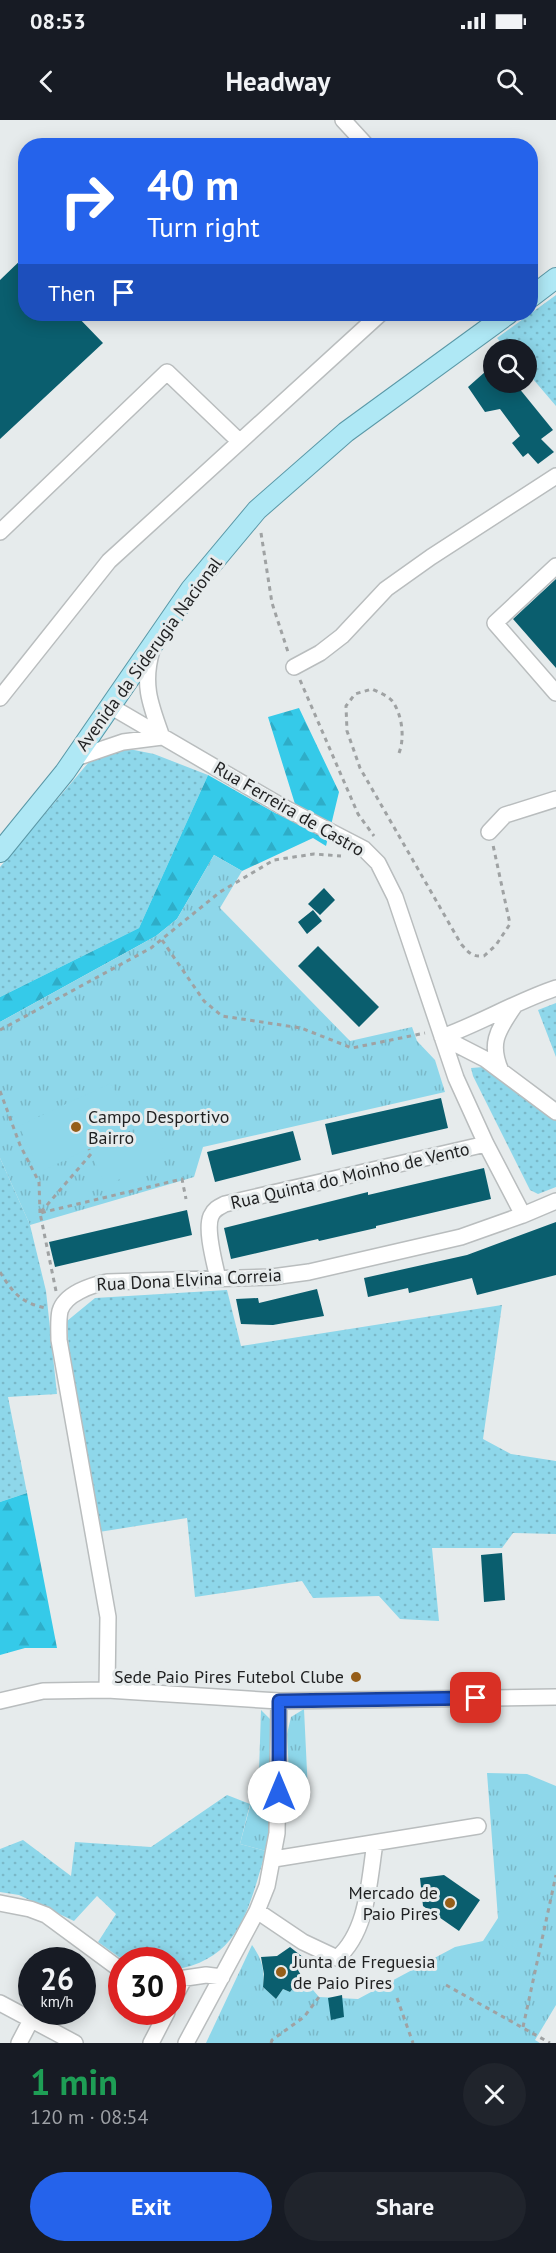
<!DOCTYPE html>
<meta charset="utf-8">
<style>
body{margin:0;font-family:"PT Sans",sans-serif;background:#20242c;color:#f1f3f6;height:100vh;display:flex;flex-direction:column;font-size:22px;white-space:nowrap}
*{box-sizing:border-box;margin:0}
p{font-size:20px;color:#9ea1a6}
.icon{flex:none;width:33px;height:33px;fill:none;stroke:currentColor;stroke-width:2;stroke-linecap:round;stroke-linejoin:round}
.map{position:relative;height:1923px;overflow:hidden}
.side{display:flex;flex-direction:column;background:#171b24;flex:1}
.side>*{flex:none}
.banner{position:absolute;left:18px;top:18px;width:520px;height:183px;border-radius:24px;box-shadow:0 3px 15px #0003;background:#2563eb;color:#fff;overflow:hidden}
.fabs{position:absolute;left:483px;top:219px;display:grid;gap:12px}
.fabs a{display:grid;place-items:center;width:54px;height:54px;border-radius:50%;background:#171b24;box-shadow:0 3px 15px #0003;font-size:30px}
.speed{position:absolute;left:18px;top:1827px;display:flex;gap:12px;font-size:30px;font-weight:700;text-align:center}
.speed>*{display:grid;place-content:center;width:78px;height:78px;border-radius:50%;background:#171b24;box-shadow:0 3px 15px #0003;line-height:1}
.speed small{font-size:15px;font-weight:400}
.speed .limit{border:9px solid #d22;background:#fff;color:#111}
.pin{position:absolute;display:grid;place-items:center;width:51px;height:51px;color:#fff;margin:-26px;border-radius:12px;box-shadow:0 3px 9px #0006}
.me{position:absolute;width:66px;margin:-33px;rotate:0deg;stroke-linejoin:round;filter:drop-shadow(0 0 4px #0008)}
.turn{display:flex;align-items:center;gap:21px;height:126px;padding:0 30px;font-size:27px}
.turn .icon{width:78px;height:78px;stroke-width:2.5}
.turn b{display:block;font-size:42px;line-height:51px}
.then{display:flex;align-items:center;height:57px;padding:0 30px;background:#0003;gap:12px;font-size:22px}
.round{display:grid;place-items:center;flex:none;width:63px;height:63px;border-radius:32px;background:#20242c}
.overview{display:flex;align-items:center;justify-content:space-between;height:102px;padding:0 30px}
h1{font-size:36px;font-weight:700;line-height:45px;color:#1e9e55}
.action{display:flex;gap:12px;margin-top:auto;padding:12px 30px}
.action a{flex:1;height:69px;border-radius:36px;background:#2563eb;color:#fff;font-size:24px;font-weight:700;line-height:69px;text-align:center}
.action a+a{background:#20242c;color:#f1f3f6}
.status{display:flex;justify-content:space-between;align-items:center;height:42px;padding:0 30px;background:#171b24;direction:ltr}
.status svg{height:16px;fill:currentColor}
header{display:flex;justify-content:space-between;align-items:center;height:78px;padding:0 30px;background:#171b24;font-size:27px;font-weight:700}
.map>svg:first-child{display:block}
.grass{fill:url(#grass-dots)}
.forest{fill:url(#forest-firs)}
.park{fill:url(#park-tufts)}
.pitch{fill:#8ed7ea}
.building{fill:#0a5e6e}
.lines{fill:none;stroke-linecap:round;stroke-linejoin:round}
.minor-casing{stroke:#b9bdbe;stroke-width:18}
.major-casing{stroke:#5a98a7;stroke-width:22}
.path{stroke:#9fa2a3;stroke-width:3;stroke-dasharray:4.5 4.5;stroke-linecap:butt}
.minor{stroke:#fff;stroke-width:15}
.major{stroke:#afe8f5;stroke-width:20}
.route-casing{stroke:#184099;stroke-width:15}
.route{stroke:#2563eb;stroke-width:10}
.poi-dot{fill:#965e19;stroke:#e6ebec;stroke-width:2}
.labels{text-anchor:middle;stroke-width:6;stroke-linejoin:round;paint-order:stroke}
.street-label{font-size:18px;fill:#1f2021;stroke:#e6ebec}
.poi-label{font-size:18px;fill:#1f2021;stroke:#e6ebec;text-anchor:start}
</style>
<div class="status"><b>08:53</b><svg viewBox="0 0 49 12"><path d="M0 12V9h3v3zM5 12V6h3v6zM10 12V3h3v9zM15 12V0h3v12zM26 1h20v11H26zM47 4h2v5h-2z"/></svg></div>
<header><svg class="icon" aria-label="back" viewBox="0 0 24 24"><path d="M15 5l-7 7 7 7"/></svg>Headway<svg class="icon" aria-label="search" viewBox="0 0 24 24"><circle cx="10" cy="10" r="6"/><path d="M15 15l6 6"/></svg></header>
<div class="map">
<svg width="556" height="1923" viewBox="0 0 556 1923">
<defs>
<pattern id="grass-dots" width="8" height="8" patternUnits="userSpaceOnUse" patternTransform="scale(1.5)"><rect width="8" height="8" fill="#8ed7ea"/><path d="M2 2h.1M6 6h.1" fill="none" stroke="#7ab8c8" stroke-width="1.8" stroke-linecap="round"/></pattern>
<pattern id="forest-firs" width="22" height="20" patternUnits="userSpaceOnUse" patternTransform="scale(1.5)"><rect width="22" height="20" fill="#35cae9"/><path d="M5 1l3.5 6h-7zM16 11l3.5 6h-7z" fill="#2eadc8"/></pattern>
<pattern id="park-tufts" width="24" height="20" patternUnits="userSpaceOnUse" patternTransform="scale(1.5)"><rect width="24" height="20" fill="#8ed7ea"/><path d="M3 7l-1-3M5 7V3M7 7l1-3M15 17l-1-3M17 17v-4M19 17l1-3" fill="none" stroke="#7ab8c8"/></pattern>
</defs>
<rect width="100%" height="100%" fill="#e6ebec"/>
<path class="grass" d="M556 175V286L527 252 526 230 507 229 497 218Z
M124 628 154 634 208 655 139 808 0 877V747L94 636Z
M556 883V937L538 890Z
M484 947 556 994V1067L538 1074 530 1070 473 956 471 948Z
M0 1038 30 1105 46 1171 57 1274 8 1277 27 1373 0 1382Z
M227 1170 241 1226 502 1185 483 1319 511 1334 556 1341V1414L513 1413 502 1428H432L439 1501 400 1499 379 1476 313 1478 302 1461 195 1477 187 1398 99 1412 71 1260 67 1201 95 1178Z
M227 1675 250 1684 240 1724 266 1731C249 1786 241 1840 173 1850L172 1840H123L98 1822 116 1794 97 1776 74 1801 19 1775 0 1772V1729L23 1720 71 1756 75 1722 151 1727Z"/>
<path class="forest" d="M299 588 339 672 326 726 313 718 242 751 214 735 177 799 156 816 0 902V877L139 808 208 655 277 694 295 684 268 597Z
M27 1373 57 1528H25L0 1535V1382Z"/>
<path class="park" d="M214 735 242 751 220 788 350 921 412 907 417 921 435 940 445 972 203 1027 194 1057 30 1105 0 1038V902L156 816 177 799Z
M304 1589 308 1672 301 1680V1692L291 1693 287 1614 291 1597Z
M261 1590 276 1605 273 1684 266 1731 240 1724 259 1652Z
M487 1653 527 1654 556 1666V1885L535 1920 540 1923H206L252 1825C262 1839 265 1850 263 1867L276 1879 283 1869 290 1872 302 1857 319 1877 358 1879 455 1827 483 1821 498 1798Z"/>
<path class="pitch" d="M111 963 132 1008 40 1052 19 1006Z
M151 1004 166 1036 106 1066 91 1034Z"/>
<path class="building" d="M26 135V194H75L103 223 0 319V160Z
M494 244V262H514L553 310 541 319 554 332 538 344 528 333 523 337 512 323 520 316 500 289 485 292 468 267Z
M556 459V548L513 499Z
M324 768 335 780 320 795 308 784Z
M313 790 322 801 307 814 298 802Z
M318 826 379 887 359 907 298 846Z
M441 978 448 1008 332 1035 325 1004Z
M293 1011 301 1040 215 1062 207 1032Z
M484 1048 491 1079 376 1106V1108L319 1121 318 1119 231 1139 224 1108 368 1072V1075Z
M187 1090 192 1115 55 1147 49 1122Z
M556 1102V1155L477 1175 472 1158 409 1173 408 1168 368 1177 364 1158 467 1135Z
M317 1169 324 1196 273 1205 241 1204 236 1179 258 1178 259 1183Z
M502 1433 505 1480 484 1482 481 1435Z
M444 1755 480 1780 459 1811 423 1786 420 1758Z
M290 1827 304 1838 298 1850 302 1857 290 1872 283 1869 276 1879 263 1867 264 1854 261 1837 277 1836Z
M342 1875 344 1897 331 1900 328 1878Z"/>
<g class="lines">
<defs>
<path id="minor" d="M343 0 367 26
M0 412 167 252 239 321
M556 446 495 503 556 573
M152 530C142 564 150 584 162 617
M294 547 320 533 342 516 386 469 431 437 556 356
M0 578 109 441 380 194
M110 586 283 687 364 729 378 743 395 777 456 958 486 1024 523 1095
M73 639 123 622 162 617
M489 712 505 695 556 679
M442 917 485 939 556 992
M442 917C481 903 517 881 556 868
M501 951C488 922 499 909 515 885
M218 1159C215 1144 205 1110 211 1096 214 1089 219 1087 225 1084L486 1024
M107 1570 108 1497 59 1220C59 1212 58 1200 60 1191 65 1174 91 1165 107 1162L272 1157 309 1152 461 1117 523 1095 556 1081
M0 1581 43 1571 107 1570 279 1581 556 1577
M274 1739 478 1706
M0 1783 30 1789 46 1795 122 1851
M257 1791 303 1822 337 1838C368 1812 369 1760 375 1723
M172 1860 206 1855 222 1857
M172 1882 184 1859
M0 1883 75 1923
M19 1923 31 1900
M151 1923 167 1892
M186 1923 257 1791 267 1766 277 1713 279 1581"/>
<path id="major" d="M531 177 556 158
M0 732 65 652 191 469 257 390 346 312 508 194"/>
</defs>
<use href="#minor" class="minor-casing"/>
<use href="#major" class="major-casing"/>
<path class="path" d="M261 413 272 483 289 535
M300 560 358 694 374 716
M399 633C405 618 402 595 393 582 389 576 378 572 372 569L355 574 346 586 347 611 360 648 461 824C469 833 472 837 484 836L496 825 510 804 493 725
M162 820 204 881 222 896 301 908 352 928 425 913
M0 910 151 828 220 772 274 740 314 734 341 736
M0 971 20 1025 39 1062 40 1093
M41 1092 91 1034 89 1029
M0 1152C13 1173 21 1183 46 1188
M56 1171 40 1093 182 1059 186 1079
M446 1865 550 1923
M397 1878 413 1923
M523 1907 556 1755
M271 1923 272 1920 304 1897 319 1877"/>
<use href="#minor" class="minor"/>
<use href="#major" class="major"/>
</g>
<g class="lines">
<defs>
<path id="route" d="M279 1672V1581L476 1578"/>
</defs>
<use href="#route" class="route-casing"/>
<use href="#route" class="route"/>
</g>
<g class="poi-dot">
<circle cx="76" cy="1007" r="6"/>
<circle cx="356" cy="1557" r="6"/>
<circle cx="450" cy="1783" r="6"/>
<circle cx="281" cy="1852" r="6"/>
</g>
<g class="labels">
<g class="street-label">
<text transform="translate(149 534) rotate(-54)" y="6">Avenida da Siderugia Nacional</text>
<text transform="translate(289 689) rotate(30)" y="6">Rua Ferreira de Castro</text>
<text transform="translate(350 1056) rotate(-13)" y="6">Rua Quinta do Moinho de Vento</text>
<text transform="translate(189 1160) rotate(-3)" y="6">Rua Dona Elvina Correia</text>
</g>
<g class="poi-label">
<text x="88" y="1003">Campo Desportivo<tspan x="88" dy="21">Bairro</tspan></text>
<text x="344" y="1563" text-anchor="end">Sede Paio Pires Futebol Clube</text>
<text x="438" y="1779" text-anchor="end">Mercado de<tspan x="438" dy="21">Paio Pires</tspan></text>
<text x="293" y="1848">Junta de Freguesia<tspan x="293" dy="21">de Paio Pires</tspan></text>
</g>
</g>
</svg>
<div class="fabs">
<a><svg class="icon" aria-label="search" viewBox="0 0 24 24"><circle cx="10" cy="10" r="6"/><path d="M15 15l6 6"/></svg></a>
</div>
<div class="speed"><div>26<small>km/h</small></div><div class="limit">30</div></div>
<div class="pin" style="left:476px;top:1578px;background:#d93025"><svg class="icon" aria-label="arrive" viewBox="0 0 24 24"><path d="M6 21V4h12l-3 4 3 4H6"/></svg></div>
<svg class="me" style="left:279px;top:1672px" viewBox="-20 -20 40 40"><circle r="19" fill="#fff"/><path d="M0-13L10 11 0 6-10 11z" fill="#2563eb"/></svg>
<div class="banner">
<div class="turn"><svg class="icon" aria-label="right" viewBox="0 0 24 24"><path d="M7 20v-9h11M14 6l5 5-5 5"/></svg><div><b>40 m</b>Turn right</div></div>
<div class="then">Then<svg class="icon" aria-label="arrive" viewBox="0 0 24 24"><path d="M6 21V4h12l-3 4 3 4H6"/></svg></div>
</div>
</div>
<section class="side">
<div class="overview"><div><h1>1 min</h1><p>120 m · 08:54</p></div><a class="round"><svg class="icon" aria-label="close" viewBox="0 0 24 24"><path d="M6 6l12 12M18 6L6 18"/></svg></a></div>
<div class="action"><a>Exit</a><a>Share</a></div>
</section>
